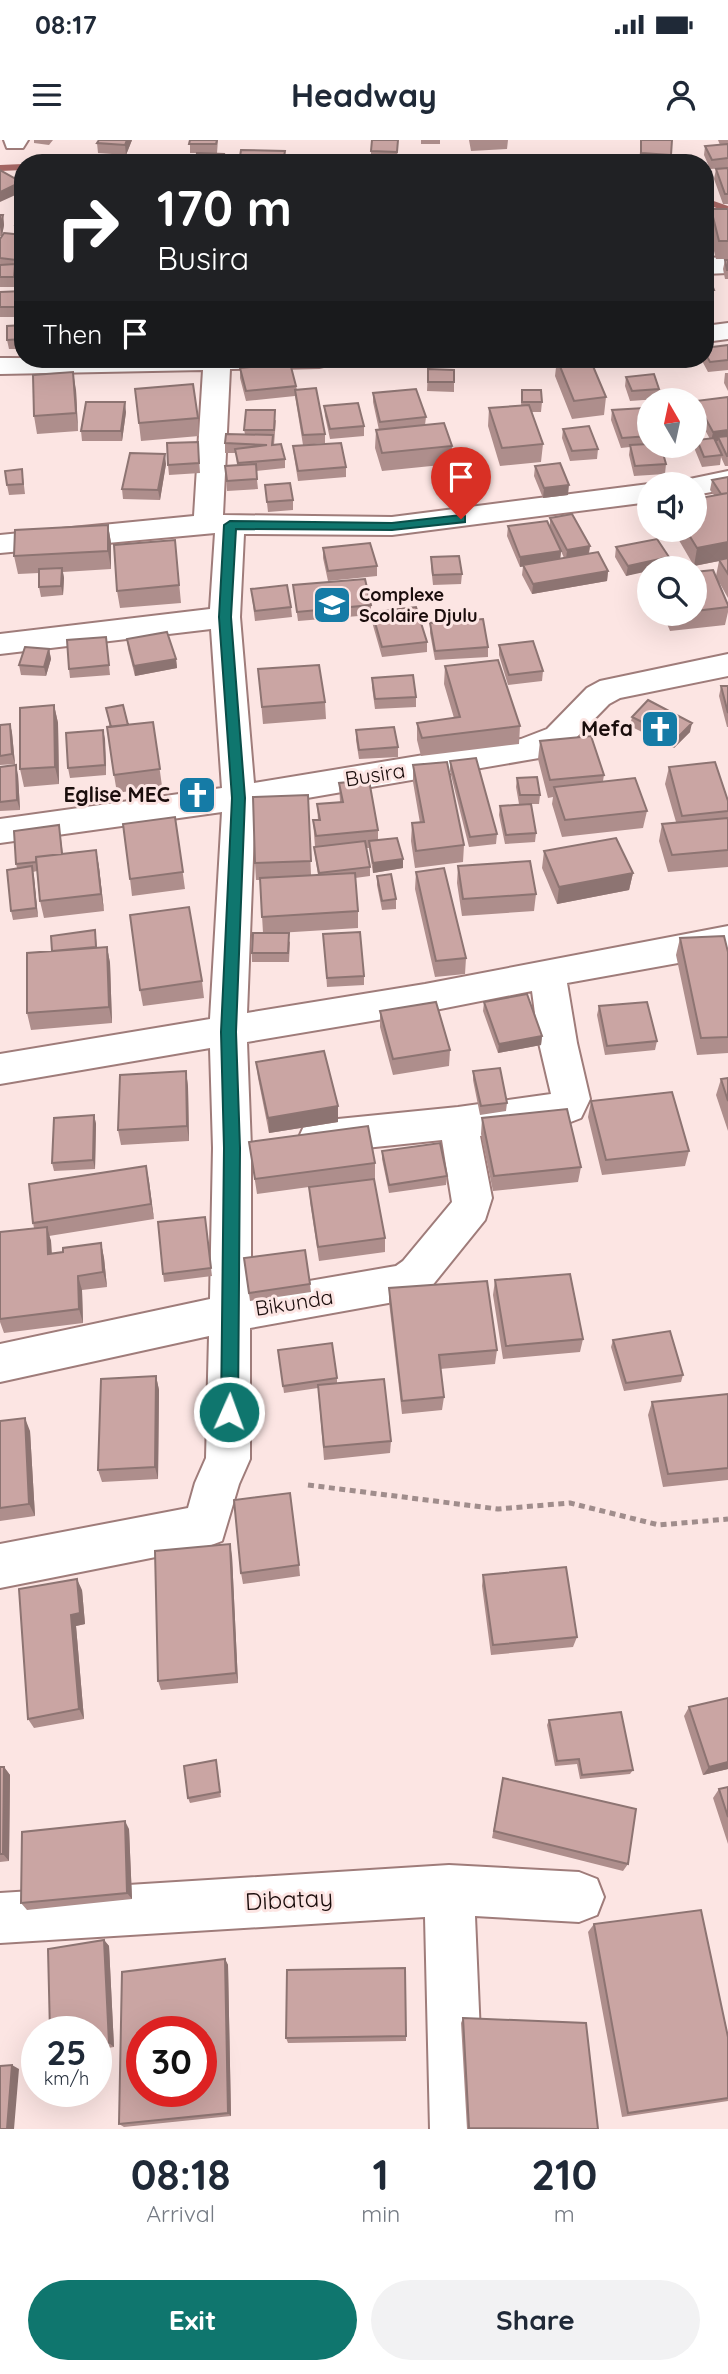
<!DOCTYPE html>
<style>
body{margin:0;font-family:Quicksand,sans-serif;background:#f2f2f3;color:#1f2937;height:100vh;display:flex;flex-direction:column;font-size:26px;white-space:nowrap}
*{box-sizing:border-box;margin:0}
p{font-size:23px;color:#747a83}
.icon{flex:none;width:38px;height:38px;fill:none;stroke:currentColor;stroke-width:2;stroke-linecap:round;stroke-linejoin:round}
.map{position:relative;height:1989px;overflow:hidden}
.side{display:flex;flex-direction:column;background:#fff;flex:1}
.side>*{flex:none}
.banner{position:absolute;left:14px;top:14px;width:700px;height:214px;border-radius:28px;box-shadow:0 7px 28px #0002;background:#202124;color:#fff;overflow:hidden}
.needle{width:46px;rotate:351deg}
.buttons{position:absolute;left:637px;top:248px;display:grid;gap:14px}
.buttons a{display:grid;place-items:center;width:70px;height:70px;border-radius:50%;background:#fff;box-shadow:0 7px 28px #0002;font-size:35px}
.speed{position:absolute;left:21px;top:1876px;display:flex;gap:14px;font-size:35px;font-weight:700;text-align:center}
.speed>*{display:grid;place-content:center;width:91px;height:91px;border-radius:50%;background:#fff;box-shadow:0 7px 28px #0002;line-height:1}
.speed small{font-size:18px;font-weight:400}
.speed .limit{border:10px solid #d22;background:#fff;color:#111}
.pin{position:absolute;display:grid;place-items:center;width:60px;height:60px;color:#fff;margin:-72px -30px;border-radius:50% 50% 50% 0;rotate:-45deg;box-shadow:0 0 7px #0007}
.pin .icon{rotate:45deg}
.me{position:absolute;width:77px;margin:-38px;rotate:2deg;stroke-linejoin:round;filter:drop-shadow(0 0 5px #0008)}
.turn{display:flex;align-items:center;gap:24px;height:147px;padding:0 28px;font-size:32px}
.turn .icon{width:91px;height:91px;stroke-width:2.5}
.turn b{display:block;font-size:49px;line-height:60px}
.then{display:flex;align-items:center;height:66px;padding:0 28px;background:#0003;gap:14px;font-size:26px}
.eta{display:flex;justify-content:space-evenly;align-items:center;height:119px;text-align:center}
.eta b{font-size:42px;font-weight:700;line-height:49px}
.cta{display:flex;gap:14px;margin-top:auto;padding:14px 28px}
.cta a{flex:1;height:80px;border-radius:42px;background:#0f766e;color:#fff;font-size:28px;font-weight:700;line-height:80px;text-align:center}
.cta a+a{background:#f2f2f3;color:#1f2937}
.status{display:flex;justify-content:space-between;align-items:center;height:49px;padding:0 35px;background:#fff;direction:ltr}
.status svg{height:19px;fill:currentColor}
header{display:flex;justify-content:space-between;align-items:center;height:91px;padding:0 28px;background:#fff;font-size:32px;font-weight:700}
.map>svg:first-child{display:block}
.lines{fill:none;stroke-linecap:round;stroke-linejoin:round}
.stream{fill:#a66764;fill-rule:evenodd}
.minor-casing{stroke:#9f7c7a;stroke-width:4}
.path{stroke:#a08d8c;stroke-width:5;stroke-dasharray:6 4.5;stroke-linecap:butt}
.minor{fill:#fff;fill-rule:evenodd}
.wall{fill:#ae8e8c;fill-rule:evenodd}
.shaded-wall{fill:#8d7472}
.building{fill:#caa5a3;stroke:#8d7472;stroke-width:2;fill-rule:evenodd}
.route{fill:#0f766e;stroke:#0a4d48;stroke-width:2}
.labels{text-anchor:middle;stroke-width:6;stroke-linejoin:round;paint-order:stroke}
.far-poi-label{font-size:18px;font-weight:bold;fill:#1a0d0c;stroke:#fce5e3;text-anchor:start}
.poi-label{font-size:21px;font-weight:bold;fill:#1a0d0c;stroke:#fce5e3;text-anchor:end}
.street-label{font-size:21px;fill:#1a0d0c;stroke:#fce5e3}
.near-street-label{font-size:24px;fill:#1a0d0c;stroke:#fce5e3}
</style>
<div class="status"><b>08:17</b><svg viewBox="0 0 49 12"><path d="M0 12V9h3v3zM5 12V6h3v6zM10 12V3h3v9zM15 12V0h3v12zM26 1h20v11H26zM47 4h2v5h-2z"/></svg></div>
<header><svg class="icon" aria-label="menu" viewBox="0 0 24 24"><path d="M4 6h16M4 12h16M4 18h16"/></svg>Headway<svg class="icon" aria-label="person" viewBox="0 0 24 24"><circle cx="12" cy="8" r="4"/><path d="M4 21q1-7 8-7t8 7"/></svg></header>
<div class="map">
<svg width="728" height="1989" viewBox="0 0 728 1989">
<rect width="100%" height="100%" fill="#fce5e3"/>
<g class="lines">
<path class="stream" d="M87 20 97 23H83Z
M544 20 556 23H540Z
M23 24V30L0 31V25Z
M705 58 728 66V72L705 64Z"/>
<defs>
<path id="minor" d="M4 0H28L23 8H7Z
M728 117V133L705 134V118Z
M728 183V199L705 202V186Z
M0 218 332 219 328 225 319 227 230 229 223 375 392 377 649 344 652 345H649V362L392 395 244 394 240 477 254 643 521 599 547 589 587 548 600 541 728 514V536L620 558 609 564 569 605 539 618 255 667 247 873 425 844 728 786V814L567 843 577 903 590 959 581 978 568 983 480 996 492 1058 485 1080 431 1147 419 1155 405 1160 250 1188V1319L239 1344 222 1401 206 1407 0 1448V1404L188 1368 195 1343 206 1318 209 1196 0 1242V1204L210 1159 213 1008 210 908 0 944V914L210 879 222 672 0 703V679L222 648 211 489 0 514V494L210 469 215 393 0 413V395L194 376 203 230 0 234ZM532 851 539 903 551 954 458 967 318 981 304 986 299 997 304 1008 318 1013 442 1000 452 1062 403 1121 396 1126 251 1151V1008L247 902 425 872Z
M728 331V349L695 355V345H682L685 340Z
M449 1725 579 1732 597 1739 604 1757 597 1775 579 1782 475 1776 484 1989H430L425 1777 0 1803V1753Z"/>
</defs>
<use href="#minor" class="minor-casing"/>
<path class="path" d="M308 1345 498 1369 570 1363 659 1385 728 1379"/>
<use href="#minor" class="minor"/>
</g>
<path class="wall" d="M34 0H53L49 5 34 3Z
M132 0 126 15 98 13 97 3Z
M190 0H218L217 13 224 14V23H195L197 13H190Z
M398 0 397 21 371 20V11Z
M421 0H440V4H421Z
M469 0H508L507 9 471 11Z
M641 0H672L670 23H639Z
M718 0H728V28L710 29 704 15 705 6 720 5Z
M728 28V64H723L714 39 716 29Z
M23 59V94L18 130 16 129V147H0V99L2 96H0V75H3L4 85 2 95 17 94 15 85Z
M711 69H728V119H716L708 87Z
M725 120H728V139H725L723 129Z
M705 132 714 150 712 159 705 160Z
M23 151V177H0V152Z
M23 185V209H9L7 200Z
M728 205V230L708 232 701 219H705V208Z
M557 219H590L606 257 604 275 572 279 555 236Z
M240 228 296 246 297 250 325 294V303L303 305 295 256 246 261 240 238Z
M428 229 454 242V252L427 251Z
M725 233H728V251L724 243Z
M626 237 659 249 658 259 630 261 625 246Z
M135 249 198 278 199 296 141 301Z
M76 250 78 291 37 294 34 276Z
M522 250 542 262 541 272H532L543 304 541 322 500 326 488 286 489 268 521 266Z
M373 253 426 277 425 285 452 306 451 324 382 331 375 308 376 290H379L373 262Z
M728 257V326H725L721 317 720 325 702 327 695 310 696 301 702 291 700 300 710 299 695 272 696 261Z
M324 266 364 286V296L330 299 325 276Z
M612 270 649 281V306L666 324 665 334 634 336 629 315 630 307 621 308 611 280Z
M126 272 122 301H82L81 291Z
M276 280 274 305 285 319V328L256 331 258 349 227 351 225 326 237 325 236 313H225V303L245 294 244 290Z
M563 289 598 309 597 319 570 321 562 298Z
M198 302 200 333 169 335 168 325Z
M293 306 346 327V337L298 341 294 316Z
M166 324 160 360 123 359 122 349Z
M535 326 568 355 543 358 534 336Z
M22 329 25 354 9 355 7 345Z
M728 337V458L719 442 728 465V472L725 485 670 491 663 474H695V432L716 436 719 421 694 426 673 390H695L714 355 710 350 712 340Z
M449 339 483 348 482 358 455 363 449 349Z
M265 345 293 360V370L268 372Z
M550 378 590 406 589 414 608 431 607 441 532 454 522 435 523 426 520 427 507 396 508 386H550ZM561 411 564 418 560 419Z
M108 385 111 403V429L63 432 64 438 63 455 41 457 39 447V433L18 434 14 416Z
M175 400 181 463 120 468 117 451Z
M616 407 667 427 659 429H649L626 436 615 417Z
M323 408 377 426V436L328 441 323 418Z
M431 417 462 434 461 444 433 445 431 426Z
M293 445 371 465V475L298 481Z
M251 449 291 467 292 477 255 481Z
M372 472 427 502V512L382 517 372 482Z
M430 483 488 507V517L435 520 430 493Z
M106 497 110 535 70 538 69 529Z
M127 499 176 519 177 528 135 536 128 509Z
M499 505 543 531 542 541 508 545 499 515Z
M49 509 51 519 46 536 21 535 19 525Z
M445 526 520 586 519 604 421 616 417 600V583L454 578 444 544Z
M258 529 325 562 326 579 263 584Z
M372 538 416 557V567L375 569 372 547Z
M721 546H728V587H727L719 556Z
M54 565 58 583 59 644 24 647 20 629Z
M106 568 128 585 153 582 162 646 117 653 114 635 110 587Z
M632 577 690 592 674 608 630 586Z
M10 584 12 593 15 624 0 625V585Z
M356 590 398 607V617L359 619 356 600Z
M105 599 106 635 70 638 68 628Z
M540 601 604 635 603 641 647 671 643 688 562 697 552 664 553 657 548 658 538 619Z
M450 621 497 694 496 704 469 707 450 631Z
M413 625 464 705 463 722 415 728 411 701 412 683H420L413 642Z
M0 627 18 635 20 670 0 671Z
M669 627 728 661V727L668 732 659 701 662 684 676 682 665 644Z
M517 638 540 655 539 664H531L536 693 535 702 505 704 499 675 500 666 519 664 516 647Z
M339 643 378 690V700L403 728 373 733 369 708H366L370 727V736L355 738 358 771V788L278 793 290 802 289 822H252V813L263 793 260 740H256L255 723 308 655 311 735H318L315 716 314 707H315L313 680H318L317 664 340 662Z
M175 677 185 749 132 756 130 739Z
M59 685 63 714 96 710 99 727 104 771 44 778 40 761 37 731 33 732 38 777 13 780 11 771 17 728 16 724Z
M544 711 633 733 629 750 557 764 542 728Z
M458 726 536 754 534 771 462 776 457 743Z
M416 732 466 818 465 834 435 837 415 749Z
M377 736 396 759V769L382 770 377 745Z
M95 790 97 807H107L110 823 112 883 31 890 27 873 52 811Z
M680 798 728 812V913L697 915 676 815Z
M324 803 364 836V845L327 847Z
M202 841 204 858 143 866 140 850Z
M484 862 542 896 541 905 498 913 483 871Z
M599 866 657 901 655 910 605 915 597 875Z
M380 871 450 910 449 926 393 935 380 887Z
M256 922 338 982 269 993 258 938Z
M186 931 188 947 189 1001 121 1005 118 990Z
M473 931 507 963 506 971 480 975 473 940Z
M728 938V991L716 955 721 939Z
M591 961 689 1011 685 1026 602 1035 588 977Z
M94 975 96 984 95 1029 54 1031 52 1023Z
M482 978 581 1027 578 1042 493 1051 481 994Z
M249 1002 375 1023V1039H374L385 1098V1112L319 1121 310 1062 309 1047 257 1054Z
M382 1011 447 1036 446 1045 389 1053 382 1019Z
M146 1026 154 1079 49 1096 51 1101 52 1114 63 1112 101 1103 104 1118 107 1147 82 1150 83 1183 4 1193 0 1182V1092L34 1088 33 1083Z
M205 1077 212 1136 164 1142 163 1134Z
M244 1118 310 1144 311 1152 250 1161Z
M495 1140 583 1199 580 1212 503 1219 493 1155Z
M389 1148 497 1210 495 1224 440 1229 444 1257 442 1270 402 1274 389 1162Z
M613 1200 683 1235 681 1242 624 1251 611 1207Z
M278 1210 337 1238V1243L391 1301 390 1313 324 1320 318 1248 284 1253Z
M156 1236 159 1250 158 1339 102 1342 98 1330Z
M728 1254V1340L663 1347 648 1275 652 1262Z
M0 1281 30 1291 35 1376 0 1381Z
M232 1416 238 1543 161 1550 158 1541Z
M299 1425 300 1436 243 1444 241 1433Z
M483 1435 577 1497 573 1507 491 1515 482 1446Z
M82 1450 85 1484 76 1486 84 1579 34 1588 28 1579Z
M689 1567 728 1629 703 1635 684 1576Z
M549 1580 633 1630 630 1634 580 1639 577 1624 555 1626 547 1585Z
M216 1620 221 1657 190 1663 188 1658Z
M0 1627H4L10 1635 9 1721 0 1722Z
M503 1638 628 1724 623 1731 492 1698Z
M728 1647V1704L713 1658 719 1649Z
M129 1689 132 1759 27 1770 21 1763Z
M594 1784 728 1897V1961L622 1977 588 1792Z
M104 1800 109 1806 114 1907 96 1910V1892Z
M225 1819 228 1825 231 1976 124 1987 119 1984Z
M463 1878 598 1989H467L461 1883Z
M406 1896V1901L288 1903 286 1898Z"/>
<path class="shaded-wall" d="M127 0H132L126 15 125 5Z
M21 42 22 52 0 62V52Z
M3 75 4 85 2 96 0 87Z
M23 109V122L18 130 16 120Z
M15 124 16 134V147L14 137Z
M73 232 76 250 78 291 76 273Z
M125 262 126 272 122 301 121 291Z
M728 290V299L718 297V301L711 302 713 292Z
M695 291H702L700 300 695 301Z
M165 314 166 324 160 360 158 350Z
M569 345 568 355 543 358 544 348Z
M483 348 482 358 455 363V353Z
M108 385 111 403V429L108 411Z
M728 402V420H719V421L694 426 697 408Z
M590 406 588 416 566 420 567 410Z
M561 411 560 421 520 427V417Z
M669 417 667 427 659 429H649V431L626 436 628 426Z
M62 428 64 438 63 455 61 446Z
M608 431 607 441 532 454 533 444Z
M49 509 51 519 46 536 44 527Z
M176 519 177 528 135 536 134 526Z
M54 565 58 583 59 644 55 627Z
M692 583 690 592 674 608 676 599Z
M10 584 12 593 15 624 12 614Z
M103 590 105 599 106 635 105 625Z
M16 625 18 635 20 670 17 660Z
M96 710 99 727 104 771 101 754Z
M403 719V728L373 733V723Z
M32 726 34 736 38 777 36 768Z
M633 733 629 750 557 764 559 747Z
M107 807 110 823 112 883 109 867Z
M542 896 541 905 498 913 499 904Z
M186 931 188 947 189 1001 187 986Z
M338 966V982L269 993 268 978Z
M94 975 96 984 95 1029 93 1020Z
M146 1026 149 1041 154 1079 151 1064Z
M47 1087 51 1101 52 1129 48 1114Z
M101 1103 104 1118 107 1147 103 1132Z
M78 1136 82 1150 83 1183 79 1169Z
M156 1236 159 1250 158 1339 155 1327Z
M25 1278 30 1291 35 1376 29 1364Z
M230 1404 232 1416 238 1543 236 1533Z
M77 1439 82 1450 85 1484 76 1486 84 1579 79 1569 71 1475Z
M728 1622V1629L703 1635 709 1627Z
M4 1627 10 1635 9 1721 3 1714Z
M125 1681 129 1689 132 1759 127 1753Z
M104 1800 109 1806 114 1907 109 1903Z
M225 1819 228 1825 231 1976 228 1973Z
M12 1925 19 1929 14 1989H7Z"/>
<path class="building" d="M99 0H127L125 5 97 3Z
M190 0H217L216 4H189Z
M372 0H398L397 12 371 11Z
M641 0H672L671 15 641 13Z
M728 4V18L712 20 705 6Z
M241 10 285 11 283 23H239Z
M197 13 224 14 222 23H195Z
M728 28V54H725L716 29Z
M0 30 21 42 0 52Z
M21 59H23V85H15Z
M711 69H728V101H719Z
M0 75H3L0 87Z
M4 93 23 95V109L16 120 0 118V99Z
M725 120H728V130H727Z
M15 124 14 137H0V125Z
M705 132H707L714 150H705Z
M23 151V167H0V152Z
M23 185V199L7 200V186Z
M728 205V220L710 222 705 213V208Z
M557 219H590L606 257 574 261Z
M290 223 296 246 246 251 240 228Z
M428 229 454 230V242H428Z
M73 232 76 273 34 276 33 235Z
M654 234 659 249 632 251 626 237Z
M193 244 198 278 139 283 135 249Z
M316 248 325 294 303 295 295 250Z
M416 249 426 277 380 282 373 253Z
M522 250H541L542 262H522Z
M728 257V290L713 292 696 261Z
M86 262H125L121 291H81Z
M358 263 364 286 330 289 324 266Z
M529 265 543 304 502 308 489 268Z
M644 268 649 281V296L622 298 612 270Z
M246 270H275L274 290H244Z
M695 278 702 291H695Z
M444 283 452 306 382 313 376 290Z
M589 286 598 309 572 311 563 289Z
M226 294 273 295 272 305 281 304 285 319 238 323 235 309 267 305 225 303Z
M728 296V316H727L718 297Z
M714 298 722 315 704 317 697 300Z
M198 302 199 323 168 325 167 303Z
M341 303 346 327 298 331 293 306Z
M649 304V306H661L666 324 635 326 630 305Z
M130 313 165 314 158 350 122 349Z
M560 323 569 345 544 348 535 326Z
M256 324 257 339 227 341 225 326Z
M22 329 23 344 7 345 5 331Z
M476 335 483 348 455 353 449 339Z
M728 337V353L721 354 712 340Z
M290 343 293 360 267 362 265 345Z
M728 353V402L697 408 686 390H695V359Z
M572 374 590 406 567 410 550 378Z
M547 381 561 411 520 417 508 386Z
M108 385V411L14 416 15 390Z
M657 399 669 417 628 426 616 407Z
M175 400 179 445 117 451 114 405Z
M370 403 377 426 328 431 323 408Z
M598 412 608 431 533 444 523 425Z
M459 416 462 434 433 435 431 417Z
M728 418V434L719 420Z
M62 428 61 446 39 447V429Z
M713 430 728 465V467L695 471V432Z
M365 439 371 465 297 472 293 445Z
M287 445 291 467 255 471 251 449Z
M416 467 427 502 382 507 372 472Z
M483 479 488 507 435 511 430 483Z
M167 492 176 519 134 526 127 499Z
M106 497 109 525 69 529 67 500Z
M533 501 543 531 509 535 499 505Z
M25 507 49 509 44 527 19 525Z
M498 520 520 586 422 598 417 583 460 577 445 526Z
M319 525 325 562 262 567 258 529Z
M413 535 416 557 375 559 372 538Z
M721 546H728V573Z
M648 560 692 583 676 599 632 577Z
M54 565 55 627 20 629V568Z
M123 565 128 585 111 587 106 568Z
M153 582 160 629 114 635 107 587Z
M10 584 12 614 0 616V585Z
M394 587 398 607 359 610 356 590Z
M103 590 105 625 68 628 66 593Z
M591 596 604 635 550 640 540 601Z
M476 618 497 694 470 697 450 621Z
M447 622 464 705 416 711 412 683 424 682 413 625Z
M715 622 728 661V671L682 676 669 627Z
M16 625 17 660 0 662V627Z
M537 637 540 655H520L517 638Z
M635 638 647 671 565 680 554 647Z
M369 640 378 690 316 696 313 680H320L317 664 343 662 339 643Z
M308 655 311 721 255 723 253 657Z
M531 664 536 693 506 695 500 666Z
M175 677 183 732 130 739 123 684Z
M728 678V710L672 715 662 684Z
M59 685 62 714 36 717V722L16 724 14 691Z
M397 698 403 719 373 723 369 701Z
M616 698 633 733 559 747 544 711Z
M365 701 370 727 319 733 314 707Z
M96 710 101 754 40 761 36 717Z
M530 721 536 754 463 759 458 726Z
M32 726 36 768 11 771 7 730Z
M444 728 466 818 436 821 416 732Z
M355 733 358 771 262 777 260 738Z
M391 734 396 759 382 761 377 736Z
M189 767 202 841 140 850 130 775Z
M95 790 96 807 52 811 51 796Z
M360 792 364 836 327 838 323 794Z
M253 793H289L288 813H252Z
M724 796 728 812V897L701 898 680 798Z
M107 807 109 867 27 873V813Z
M527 854 542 896 499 904 484 862Z
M436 862 450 910 393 919 380 871Z
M647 862 657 901 607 906 599 866Z
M324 911 338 966 268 978 256 922Z
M500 928 507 963 481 966 473 931Z
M186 931 187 986 118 990 120 935Z
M728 938V961L721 939Z
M672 952 689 1011 606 1020 591 961Z
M567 969 581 1027 494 1036 482 978Z
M94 975 93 1020 52 1023 54 978Z
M368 986 375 1023 255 1039 249 1002Z
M440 1003 447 1036 389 1045 382 1011Z
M146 1026 151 1064 33 1083 29 1044Z
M374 1039 385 1098 318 1107 309 1047Z
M205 1077 211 1128 163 1134 158 1082Z
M47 1087 48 1114 63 1112V1108L101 1103 103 1132 78 1136 79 1169 0 1179V1092Z
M305 1110 310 1144 249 1153 244 1118Z
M570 1134 583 1199 506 1206 495 1140Z
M487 1141 497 1210 439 1215 444 1257 402 1261 389 1148Z
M670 1191 683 1235 626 1243 613 1200Z
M332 1203 337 1238 283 1246 278 1210Z
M156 1236 155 1327 98 1330 101 1239Z
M384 1239 391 1301 324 1307 318 1245Z
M728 1254V1328L668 1334 652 1262Z
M25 1278 29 1364 0 1368V1281Z
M290 1353 299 1425 241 1433 234 1360Z
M230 1404 236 1533 158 1541 155 1411Z
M566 1427 577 1497 493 1505 483 1435Z
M77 1439 80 1473 71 1475 79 1569 28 1579 19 1449Z
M728 1558V1622L709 1627 689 1567Z
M621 1572 633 1630 582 1635 579 1619 557 1621 549 1580Z
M216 1620 220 1652 188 1658 184 1626Z
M0 1627H4L3 1714H0Z
M503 1638 636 1669 628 1724 494 1691Z
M728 1647V1677L719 1649Z
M125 1681 127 1753 21 1763 22 1692Z
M701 1770 728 1897V1958L628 1973 594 1784Z
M104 1800 109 1903 96 1905V1892H50L48 1809Z
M225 1819 228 1973 119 1984 122 1832ZM142 1892H201V1951H142Z
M405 1828 406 1896 286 1898 287 1830Z
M463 1878 586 1883 598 1989 469 1988Z
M12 1925 7 1989H0V1926Z"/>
<path class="route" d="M461 375 465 376V382L392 390 236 389 231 477 245 658 236 892 240 1008 238 1272 236 1278 229 1281 223 1278 221 1272 224 1008 221 892 232 658 219 477 224 385 230 381 392 383Z"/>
<defs>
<symbol id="school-square" viewBox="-11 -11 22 22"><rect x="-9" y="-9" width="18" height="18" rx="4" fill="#157ba6" stroke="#fce5e3"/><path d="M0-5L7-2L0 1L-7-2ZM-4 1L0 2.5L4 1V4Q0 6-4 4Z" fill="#fff"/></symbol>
<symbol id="church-square" viewBox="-11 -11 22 22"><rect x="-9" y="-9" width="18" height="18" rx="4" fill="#157ba6" stroke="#fce5e3"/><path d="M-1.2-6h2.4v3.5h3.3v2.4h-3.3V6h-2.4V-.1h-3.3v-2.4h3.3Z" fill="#fff"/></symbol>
</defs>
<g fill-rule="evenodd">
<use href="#school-square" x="310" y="443" width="44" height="44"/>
<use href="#church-square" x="638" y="567" width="44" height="44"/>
<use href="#church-square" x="175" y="633" width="44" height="44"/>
</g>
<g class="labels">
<g class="far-poi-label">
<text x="359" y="461">Complexe<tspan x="359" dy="21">Scolaire Djulu</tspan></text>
</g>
<g class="poi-label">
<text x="633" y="596">Mefa</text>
<text x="170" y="662">Eglise MEC</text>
</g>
<g class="street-label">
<text transform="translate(375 635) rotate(-9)" y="7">Busira</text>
<text transform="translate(294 1163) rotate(-9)" y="7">Bikunda</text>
</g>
<g class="near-street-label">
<text transform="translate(289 1760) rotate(-3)" y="8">Dibatay</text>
</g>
</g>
</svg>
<div class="buttons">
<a><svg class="needle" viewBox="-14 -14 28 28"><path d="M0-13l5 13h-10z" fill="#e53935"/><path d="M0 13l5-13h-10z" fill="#747a83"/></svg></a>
<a><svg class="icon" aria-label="sound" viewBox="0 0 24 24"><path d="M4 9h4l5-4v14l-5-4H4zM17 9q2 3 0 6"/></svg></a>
<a><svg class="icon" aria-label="search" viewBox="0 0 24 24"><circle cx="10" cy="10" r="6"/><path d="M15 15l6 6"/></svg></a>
</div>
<div class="speed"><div>25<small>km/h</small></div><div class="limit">30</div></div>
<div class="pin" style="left:461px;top:379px;background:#d93025"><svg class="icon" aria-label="arrive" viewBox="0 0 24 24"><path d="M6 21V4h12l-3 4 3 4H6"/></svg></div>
<svg class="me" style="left:229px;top:1272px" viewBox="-20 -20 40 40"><circle r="17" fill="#0f766e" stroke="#fff" stroke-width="3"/><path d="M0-11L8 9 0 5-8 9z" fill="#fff"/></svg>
<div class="banner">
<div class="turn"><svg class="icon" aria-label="right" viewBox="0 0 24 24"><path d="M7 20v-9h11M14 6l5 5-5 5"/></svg><div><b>170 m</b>Busira</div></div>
<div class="then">Then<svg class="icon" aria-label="arrive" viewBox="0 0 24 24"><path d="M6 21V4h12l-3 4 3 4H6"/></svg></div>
</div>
</div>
<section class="side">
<div class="eta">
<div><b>08:18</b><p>Arrival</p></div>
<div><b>1</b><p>min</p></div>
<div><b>210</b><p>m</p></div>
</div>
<div class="cta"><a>Exit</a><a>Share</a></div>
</section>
